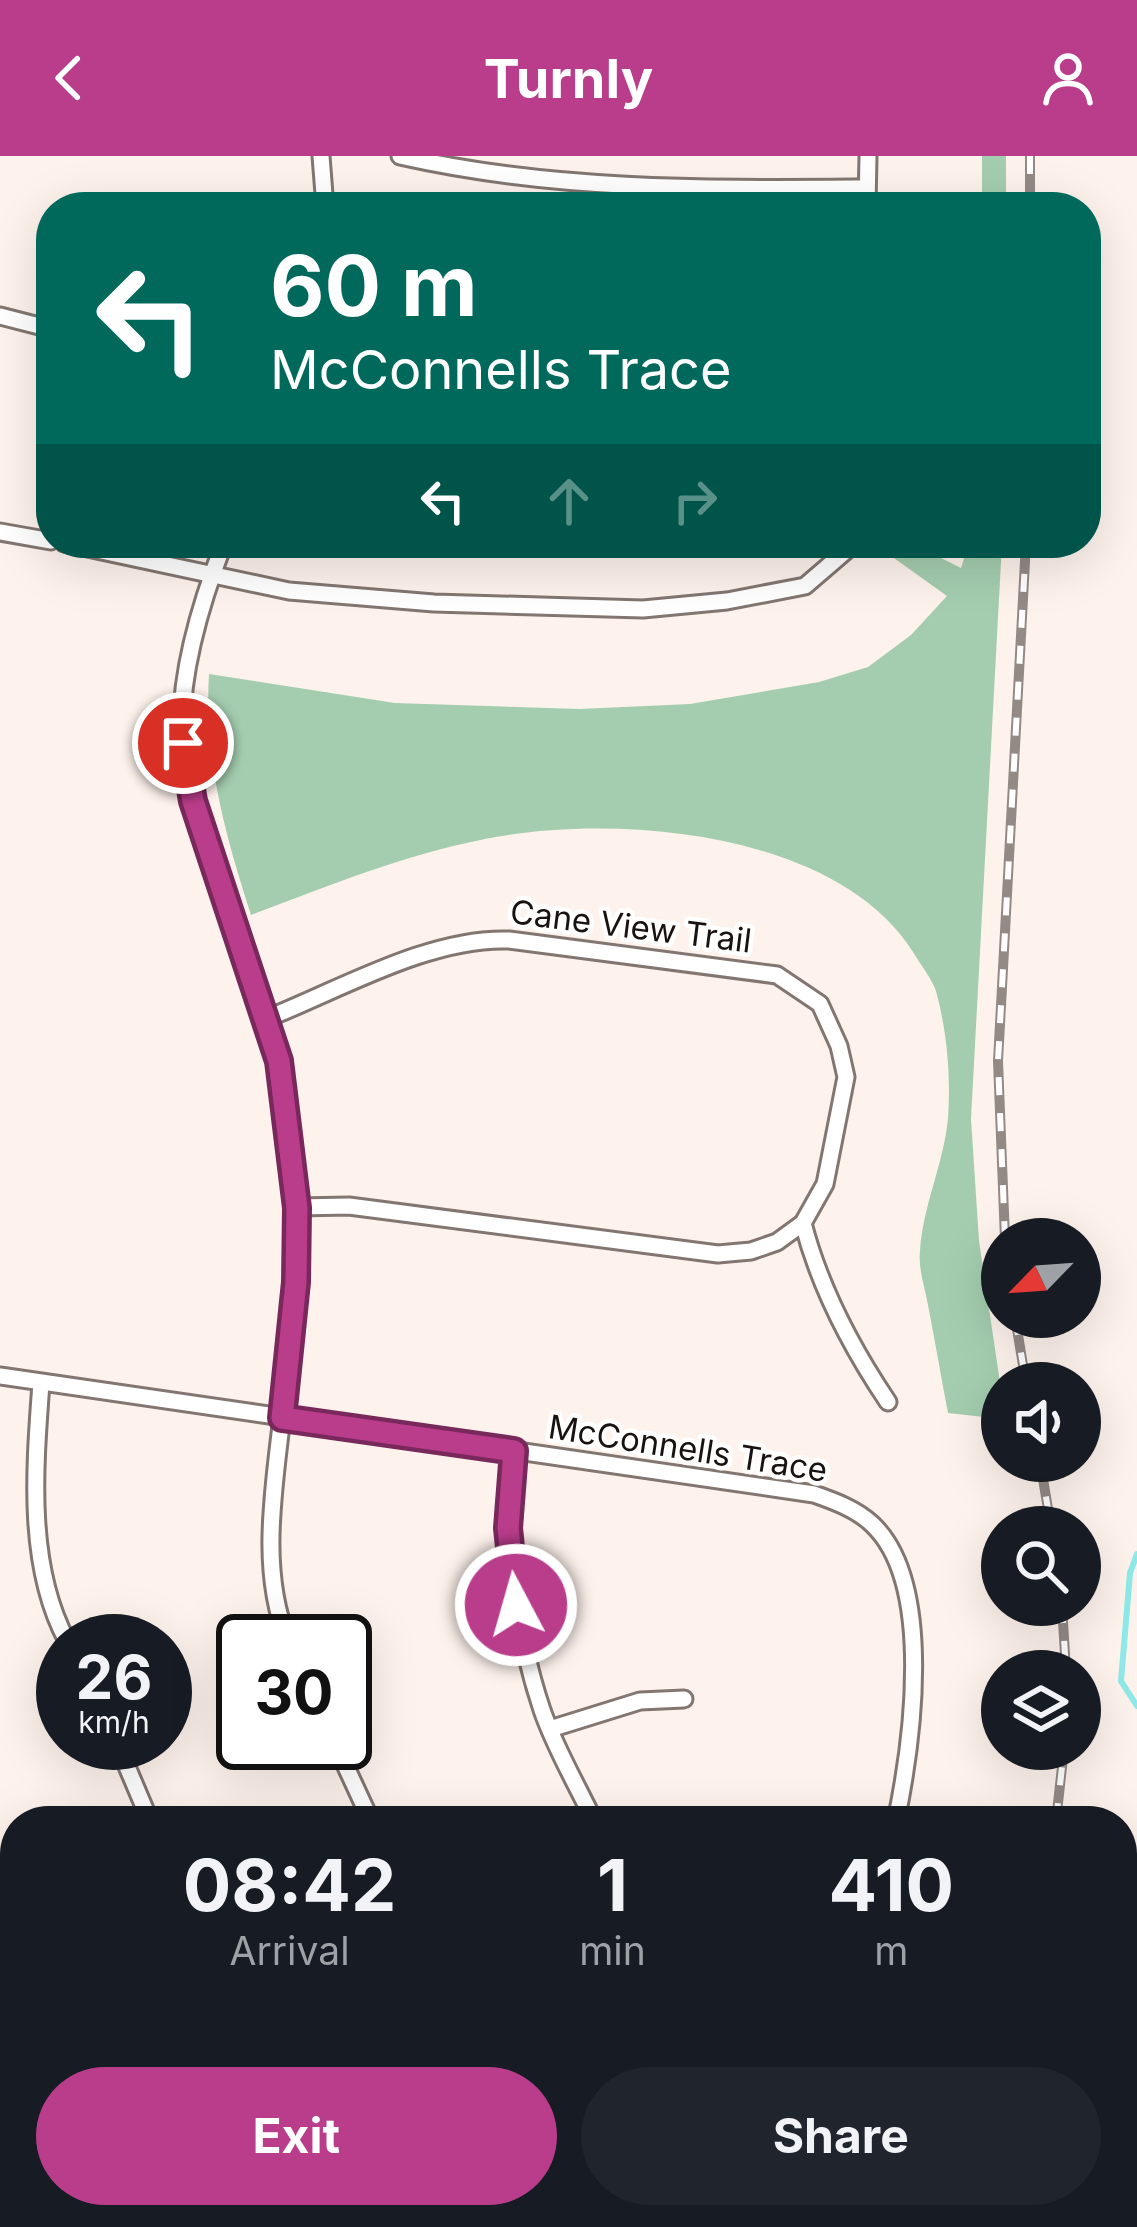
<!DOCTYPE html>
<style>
body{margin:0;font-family:Inter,sans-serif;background:#20242c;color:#f1f3f6;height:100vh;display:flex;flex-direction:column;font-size:45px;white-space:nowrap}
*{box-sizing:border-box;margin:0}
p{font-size:39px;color:#9ea1a6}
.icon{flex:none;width:66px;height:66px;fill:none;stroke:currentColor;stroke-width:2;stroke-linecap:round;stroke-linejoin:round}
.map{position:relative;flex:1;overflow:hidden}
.details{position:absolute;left:0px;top:1650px;width:1137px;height:423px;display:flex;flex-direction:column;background:#171b24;border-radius:48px 48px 0 0;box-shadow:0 12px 48px #0002}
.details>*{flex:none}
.banner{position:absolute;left:36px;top:36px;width:1065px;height:366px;border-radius:48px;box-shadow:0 12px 48px #0002;background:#00695c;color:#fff;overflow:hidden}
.needle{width:78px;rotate:245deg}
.fabs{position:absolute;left:981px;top:1062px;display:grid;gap:24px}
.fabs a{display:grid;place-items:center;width:120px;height:120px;border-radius:50%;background:#171b24;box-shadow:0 12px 48px #0002;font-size:60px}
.speed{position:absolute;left:36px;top:1458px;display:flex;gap:24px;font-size:60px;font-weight:700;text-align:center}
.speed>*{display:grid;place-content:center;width:156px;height:156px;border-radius:50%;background:#171b24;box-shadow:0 12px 48px #0002;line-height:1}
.speed small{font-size:30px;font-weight:400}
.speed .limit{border:6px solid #111;border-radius:18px;background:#fff;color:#111}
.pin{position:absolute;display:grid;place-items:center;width:102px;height:102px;color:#fff;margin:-51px;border:6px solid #fff;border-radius:50%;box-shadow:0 3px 12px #0007}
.me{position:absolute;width:132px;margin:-66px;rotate:354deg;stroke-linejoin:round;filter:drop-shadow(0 0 9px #0008)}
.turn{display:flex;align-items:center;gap:42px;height:252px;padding:0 36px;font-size:54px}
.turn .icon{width:156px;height:156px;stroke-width:2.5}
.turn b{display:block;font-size:84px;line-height:102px}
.lanes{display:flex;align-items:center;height:114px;padding:0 36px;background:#0003;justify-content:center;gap:60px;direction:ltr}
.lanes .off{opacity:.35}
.eta{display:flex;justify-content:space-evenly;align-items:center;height:204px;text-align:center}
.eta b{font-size:72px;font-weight:700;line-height:84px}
.primary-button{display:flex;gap:24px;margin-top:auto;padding:24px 36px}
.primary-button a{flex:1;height:138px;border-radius:72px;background:#ba3d8c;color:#fff;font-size:48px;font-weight:700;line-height:138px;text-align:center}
.primary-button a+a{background:#20242c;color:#f1f3f6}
header{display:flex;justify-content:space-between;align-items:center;height:156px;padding:0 36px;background:#ba3d8c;color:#fff;font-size:54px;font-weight:700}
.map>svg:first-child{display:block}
.green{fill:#a4cdaf}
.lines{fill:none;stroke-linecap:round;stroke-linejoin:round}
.stream{stroke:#8ee9e8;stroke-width:6}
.street-casing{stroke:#837670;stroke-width:21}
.street{stroke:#fff;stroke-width:15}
.rail-casing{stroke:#938a86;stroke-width:10}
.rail{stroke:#fff;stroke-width:6;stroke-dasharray:18;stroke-linecap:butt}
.route-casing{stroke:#79285b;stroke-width:30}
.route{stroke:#ba3d8c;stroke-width:21}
.labels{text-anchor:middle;stroke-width:9;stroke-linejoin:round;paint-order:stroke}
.street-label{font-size:33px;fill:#181210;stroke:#fff}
</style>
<header><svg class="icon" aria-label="back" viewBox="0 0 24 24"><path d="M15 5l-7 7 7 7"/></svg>Turnly<svg class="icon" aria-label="person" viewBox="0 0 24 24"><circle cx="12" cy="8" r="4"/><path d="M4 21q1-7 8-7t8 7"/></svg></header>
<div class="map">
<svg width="1137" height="2071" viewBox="0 0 1137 2071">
<rect width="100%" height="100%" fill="#fef2ec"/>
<path class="green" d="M982 0H1006V51H982Z
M873 387H911L961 412 969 387H1002L971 963 979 1085 1002 1240V1263L948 1257C941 1221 935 1185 928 1149 925 1132 918 1113 920 1095 923 1049 944 1007 948 962 951 921 947 875 936 835 931 821 920 808 913 796 836 674 613 657 485 683 404 699 328 730 251 759 225 678 204 604 209 518L395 547 580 553 690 548 819 526 868 511 911 479 947 440Z"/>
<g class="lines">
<path class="stream" d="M1137 1398 1130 1417 1121 1525 1137 1550"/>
<defs>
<path id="street" d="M321 0 325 51
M400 0C554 35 710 33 867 32
M867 51 868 0
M0 160 51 173
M0 376 51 385
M64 387 289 435 434 447 643 453 727 445 805 430 855 387
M224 387C201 446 176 528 183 592 194 685 239 773 268 861 287 920 293 989 297 1050 301 1122 290 1197 281 1269 273 1339 260 1417 288 1485
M268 862C341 833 430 781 509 784L777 819 820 848 839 890 846 921 825 1028 803 1067 777 1086 751 1095 718 1098 349 1050 297 1051
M803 1067C820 1133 851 1191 888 1246
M0 1220 814 1338C834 1345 856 1353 872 1368 935 1427 912 1588 896 1665
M41 1227C35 1310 26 1409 67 1485
M514 1295C508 1385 513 1468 542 1554 555 1592 577 1629 594 1665
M550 1573 640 1545 684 1543
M117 1587 150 1665
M335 1587 371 1665
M307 2058 315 2071
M578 2071 605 2058"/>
</defs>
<use href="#street" class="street-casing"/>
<use href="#street" class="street"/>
<defs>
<path id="rail" d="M1030 0V51
M1005 1083 998 905 1026 387
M1015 1161 1026 1227
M1040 1305 1051 1371
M1062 1449 1066 1515
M1056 1665 1064 1593
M838 2071 851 2058"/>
</defs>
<use href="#rail" class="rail-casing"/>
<use href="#rail" class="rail"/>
</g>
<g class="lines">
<defs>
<path id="route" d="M183 587 193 645 279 905 297 1052 296 1126 282 1262 514 1295 508 1372 516 1449"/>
</defs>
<use href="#route" class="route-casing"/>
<use href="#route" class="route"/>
</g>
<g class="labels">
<g class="street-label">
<text transform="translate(631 770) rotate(7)" y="12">Cane View Trail</text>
<text transform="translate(688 1292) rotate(9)" y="12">McConnells Trace</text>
</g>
</g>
</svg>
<div class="fabs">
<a><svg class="needle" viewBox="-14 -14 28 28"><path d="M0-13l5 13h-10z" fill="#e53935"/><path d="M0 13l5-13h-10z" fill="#9ea1a6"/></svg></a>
<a><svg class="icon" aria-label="sound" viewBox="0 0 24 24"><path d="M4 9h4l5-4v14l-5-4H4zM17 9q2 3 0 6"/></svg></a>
<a><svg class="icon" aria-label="search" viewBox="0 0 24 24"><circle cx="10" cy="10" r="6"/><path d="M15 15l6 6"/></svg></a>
<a><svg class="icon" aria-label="layers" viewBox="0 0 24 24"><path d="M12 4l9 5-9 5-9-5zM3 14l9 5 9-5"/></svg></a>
</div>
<div class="speed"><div>26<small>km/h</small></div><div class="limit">30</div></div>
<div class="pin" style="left:183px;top:587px;background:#d93025"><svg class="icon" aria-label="arrive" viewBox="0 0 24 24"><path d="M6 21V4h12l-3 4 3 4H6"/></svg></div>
<svg class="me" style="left:516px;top:1449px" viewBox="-20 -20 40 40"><circle r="17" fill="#ba3d8c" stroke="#fff" stroke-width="3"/><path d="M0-11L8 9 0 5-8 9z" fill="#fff"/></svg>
<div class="banner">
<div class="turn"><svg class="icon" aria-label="left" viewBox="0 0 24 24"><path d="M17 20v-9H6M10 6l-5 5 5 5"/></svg><div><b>60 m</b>McConnells Trace</div></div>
<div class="lanes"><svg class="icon" aria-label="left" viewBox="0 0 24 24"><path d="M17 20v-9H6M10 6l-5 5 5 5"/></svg><svg class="icon off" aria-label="ahead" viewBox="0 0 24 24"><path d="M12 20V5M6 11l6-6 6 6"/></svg><svg class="icon off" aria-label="right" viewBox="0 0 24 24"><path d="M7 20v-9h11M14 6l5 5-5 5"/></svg></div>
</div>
<section class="details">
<div class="eta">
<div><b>08:42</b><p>Arrival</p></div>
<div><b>1</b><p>min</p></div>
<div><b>410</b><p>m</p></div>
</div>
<div class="primary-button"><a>Exit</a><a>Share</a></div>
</section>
</div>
